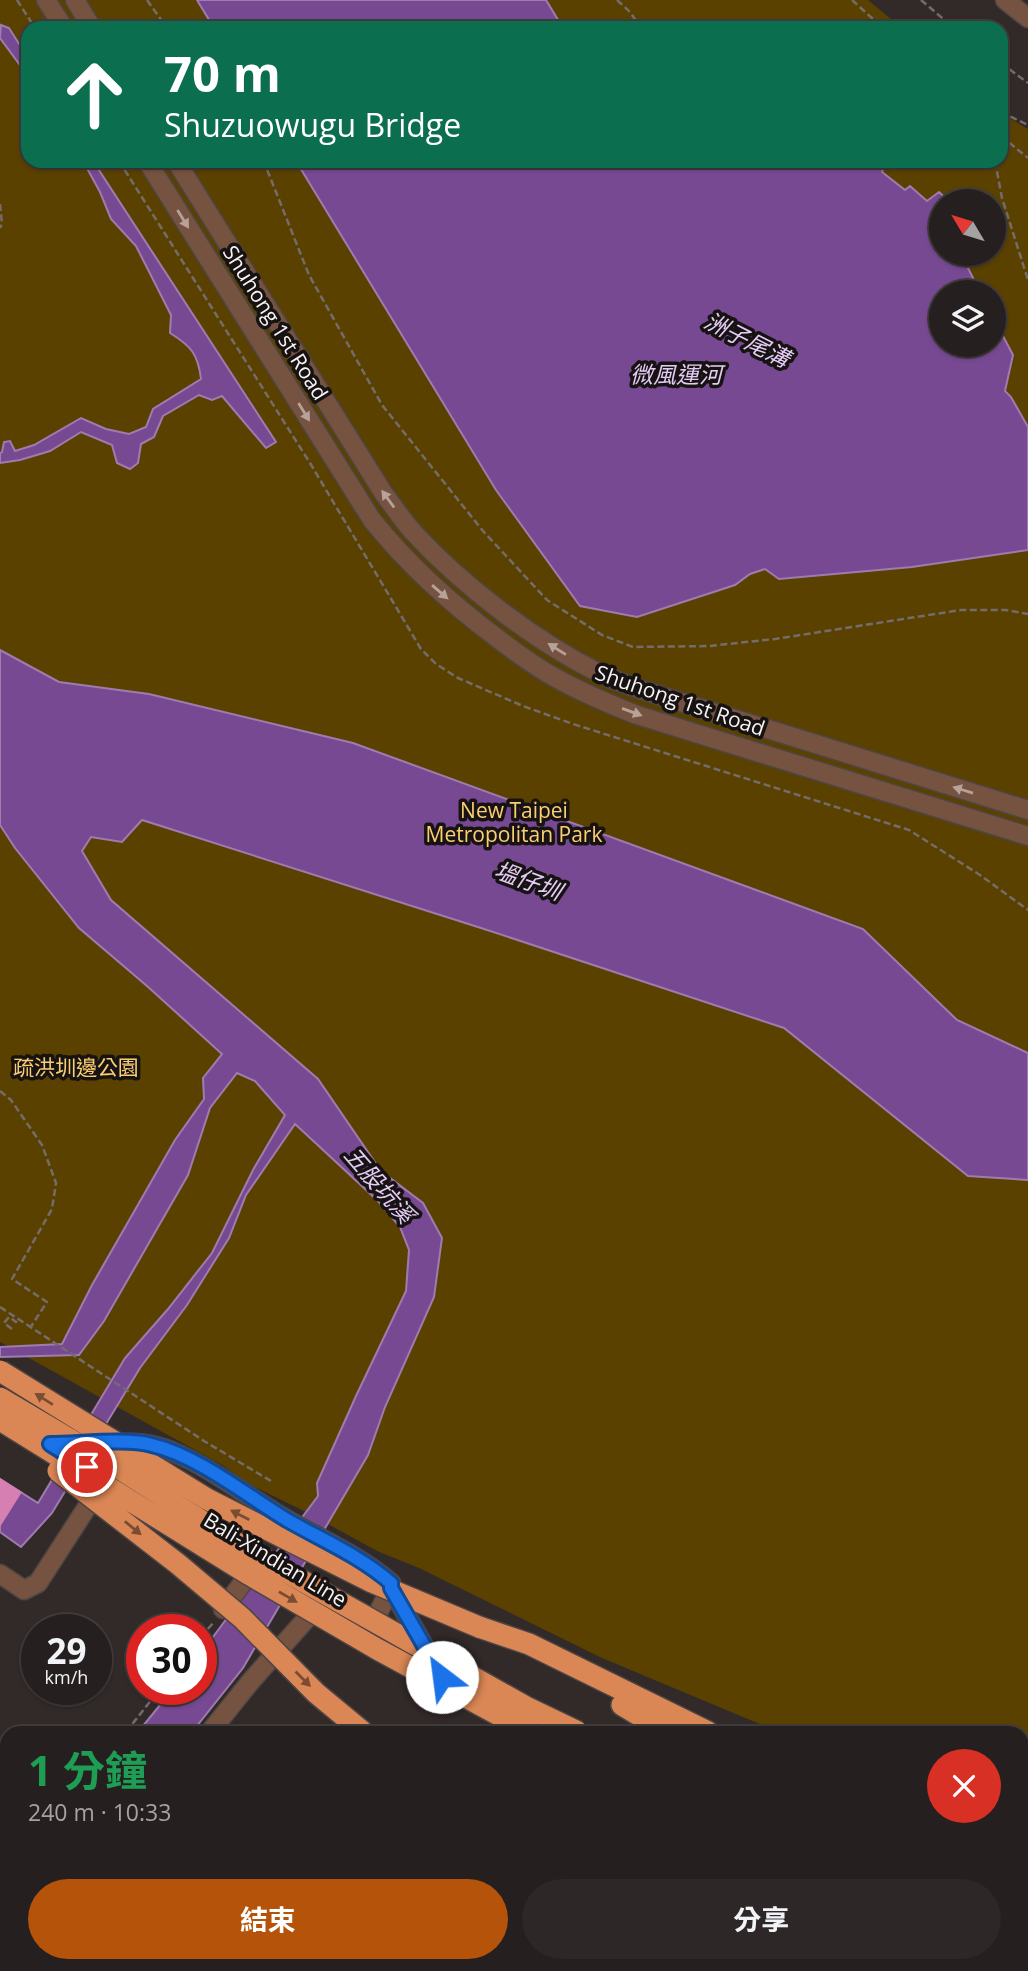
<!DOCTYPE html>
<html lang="zh-TW">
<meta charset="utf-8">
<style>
body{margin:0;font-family:"Open Sans","Noto Sans TC",sans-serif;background:#2e2728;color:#f1f3f6;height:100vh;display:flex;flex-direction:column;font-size:26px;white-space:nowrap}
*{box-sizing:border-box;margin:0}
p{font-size:23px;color:#a4a2a4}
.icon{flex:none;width:38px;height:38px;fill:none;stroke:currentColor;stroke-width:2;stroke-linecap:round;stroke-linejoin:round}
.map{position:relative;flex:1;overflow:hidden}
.sheet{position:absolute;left:0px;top:1726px;width:1029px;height:247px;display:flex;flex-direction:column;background:#261f1f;border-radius:21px 21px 0 0;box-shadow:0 2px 5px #0004,0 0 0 2px #423d3d}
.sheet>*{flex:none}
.top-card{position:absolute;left:21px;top:21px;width:987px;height:147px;border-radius:21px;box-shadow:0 2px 5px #0004,0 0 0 2px #423d3d;background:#0b6e4f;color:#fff;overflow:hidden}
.needle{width:46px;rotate:308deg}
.buttons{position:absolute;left:929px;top:189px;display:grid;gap:14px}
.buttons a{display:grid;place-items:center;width:77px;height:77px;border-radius:50%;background:#261f1f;box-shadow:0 2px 5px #0004,0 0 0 2px #423d3d;font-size:35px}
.speed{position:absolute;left:21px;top:1614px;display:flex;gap:14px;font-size:35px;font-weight:700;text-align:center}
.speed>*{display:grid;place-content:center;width:91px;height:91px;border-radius:50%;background:#261f1f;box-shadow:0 2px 5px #0004,0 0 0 2px #423d3d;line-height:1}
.speed small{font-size:18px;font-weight:400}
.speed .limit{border:10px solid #d22;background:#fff;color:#111}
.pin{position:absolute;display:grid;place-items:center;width:60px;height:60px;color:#fff;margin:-30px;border:4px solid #fff;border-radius:50%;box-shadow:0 2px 7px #0007}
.me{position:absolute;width:77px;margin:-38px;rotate:330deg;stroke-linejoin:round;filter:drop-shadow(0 0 5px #0008)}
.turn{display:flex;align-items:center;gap:24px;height:147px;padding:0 28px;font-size:32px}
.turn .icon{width:91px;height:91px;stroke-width:2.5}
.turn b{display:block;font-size:49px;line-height:60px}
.round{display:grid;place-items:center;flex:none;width:74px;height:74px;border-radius:37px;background:#2e2728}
.head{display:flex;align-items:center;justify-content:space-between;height:119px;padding:0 28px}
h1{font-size:42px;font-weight:700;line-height:52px;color:#1e9e55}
.primary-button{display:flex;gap:14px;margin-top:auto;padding:14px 28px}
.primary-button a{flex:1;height:80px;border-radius:42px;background:#b45309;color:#fff;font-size:28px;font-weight:700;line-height:80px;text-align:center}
.primary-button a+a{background:#2e2728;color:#f1f3f6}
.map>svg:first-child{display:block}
.green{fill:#5b4100;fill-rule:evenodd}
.water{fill:#774992;stroke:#9e7caf;stroke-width:2}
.building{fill:#d57fb2}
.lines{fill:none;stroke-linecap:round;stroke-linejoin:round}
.minor-casing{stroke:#4e4545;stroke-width:21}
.highway-casing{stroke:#4e4545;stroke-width:24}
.path{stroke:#746c6c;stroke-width:2.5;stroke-dasharray:7 3.5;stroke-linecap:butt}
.minor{stroke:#765340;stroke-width:18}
.highway{stroke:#db8755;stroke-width:21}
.highway-bridge-casing{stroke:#4e4545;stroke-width:24;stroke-linecap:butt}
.highway-bridge{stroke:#db8755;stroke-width:21}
.oneway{fill:#b7a299}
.oneway2{fill:#794d34}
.route-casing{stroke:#114b97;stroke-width:18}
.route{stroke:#1a73e8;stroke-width:12}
.labels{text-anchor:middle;stroke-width:7;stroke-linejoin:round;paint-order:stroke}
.street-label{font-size:21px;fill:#f8f2f2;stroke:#171313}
.park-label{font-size:21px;fill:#fcce72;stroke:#171313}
.water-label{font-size:23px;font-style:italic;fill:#e4ccf5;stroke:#171313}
</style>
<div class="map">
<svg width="1028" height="1971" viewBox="0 0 1028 1971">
<rect width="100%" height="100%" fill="#322929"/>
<path class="green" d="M0 0H868L902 28H28V161H1001V111L1011 119 1028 129V1838L1022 1835V1732H779L602 1658 419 1568 377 1551 306 1512 245 1482 224 1466 0 1342ZM942 201H994V254H942ZM942 292H994V345H942Z
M44 1965H103L99 1971H39Z
M195 1965H260L258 1971H195Z"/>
<path class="water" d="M197 0H546L563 28H214Z
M1 25 9 28 28 58V76L0 38Z
M83 161H93L276 442 266 448 222 396 212 400 199 395 163 416 154 437 141 444 138 463 130 469 117 463 112 445 81 432 50 451 20 460 0 463V453L2 452 4 442 10 441 15 451 34 445 81 418 106 429 129 434 146 427 153 409 201 379C198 354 191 346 170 333L171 315 136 246 111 219 100 192Z
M296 161H878L884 166 882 172 905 190 910 186 927 201 939 192 948 200 942 201V254H961L980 292H942V345H994V319L1013 355 1005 391 1011 397 1028 427V550L912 567 779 579 765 569 750 574 735 585 637 617 580 606 496 490Z
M0 650 59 682 149 694 353 743 863 929 957 1020 1028 1053V1180L968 1176 784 1028 481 928 142 820 122 842 91 837 82 851 111 900 318 1079 381 1171 423 1203 442 1238 434 1297 385 1407 368 1455 243 1668 192 1732H138L173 1689H201V1653L318 1496 317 1483 356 1396 406 1291 409 1250 400 1227 378 1201 295 1124 246 1195 229 1238 187 1305 140 1368 52 1513 21 1547 0 1532V1479L38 1503 125 1358 168 1309 212 1253 253 1170 285 1115 255 1081 237 1073 210 1108 188 1175 104 1321 79 1355 0 1357V1347L62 1344 92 1285 175 1140 204 1099 203 1078 222 1054 147 986 79 928 15 848 0 825Z
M7 1898V1964L0 1971V1906Z"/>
<path class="building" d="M0 1478 22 1492 0 1527Z"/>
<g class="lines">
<defs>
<path id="minor" d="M46 0 64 28
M75 0 92 28
M1005 0 1028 18
M147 161 372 520C409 566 450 603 497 638 515 652 534 666 554 677 581 692 609 704 637 715L1028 836
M176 161 384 494C394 507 403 521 414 533 463 586 535 641 599 673 612 680 626 684 639 689L1028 810
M113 1443C134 1442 152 1443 171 1451 212 1468 248 1497 286 1519 322 1540 360 1556 391 1583V1588L428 1653
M0 1574 24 1590 38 1583 100 1487
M223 1609 254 1568 251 1566
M367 1634 391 1588
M516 1714 554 1732
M210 1732 251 1681 317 1607 322 1610
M907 1965 914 1971
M18 1971 22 1965"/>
<path id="highway" d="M479 1627 529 1644 708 1732
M622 1705 667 1732
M1022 1862 1028 1864
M1022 1925 1028 1927
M1022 1951 1028 1948
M715 1965 726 1971"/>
</defs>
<use href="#minor" class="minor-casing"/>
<use href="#highway" class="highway-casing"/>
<path class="path" d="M17 0 35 28
M147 0 167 28
M617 0 630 12 641 28
M852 0 883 28
M921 0 954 28
M1001 63 1028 83
M1001 112 1028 125
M1001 136 1028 158
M119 161 310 463 421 649 436 664 458 678 523 706 573 724 909 830 980 875 1028 910
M262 161 266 167 309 275 382 405 483 531 547 600 602 635 633 647 709 646 775 639 961 610H1006L1028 614
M995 161 1002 198 1028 280
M0 204 2 224 0 228
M0 1091 11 1100 42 1145 56 1183 52 1209 12 1279 47 1302 30 1328
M0 1307 204 1441 271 1481
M12 1329 4 1323 9 1317 16 1322 17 1320
M201 1637 213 1623
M126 1732 160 1689
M0 1891 7 1882
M219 1971 222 1965"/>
<use href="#minor" class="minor"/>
<use href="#highway" class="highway"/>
<defs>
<path id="highway-bridge" d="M0 1371 207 1499 372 1582 479 1627
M0 1398 115 1466 251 1552 526 1707 578 1732
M0 1420 250 1575 377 1649 530 1732
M58 1471 178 1564 242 1618 316 1693 363 1732
M970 1971 985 1965"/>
</defs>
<use href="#highway-bridge" class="highway-bridge-casing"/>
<use href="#highway-bridge" class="highway-bridge"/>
</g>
<defs><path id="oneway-solid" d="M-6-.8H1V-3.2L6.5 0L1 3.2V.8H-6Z" transform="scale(1.75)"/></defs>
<g class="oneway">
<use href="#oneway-solid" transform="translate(183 219) rotate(58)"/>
<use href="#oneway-solid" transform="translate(304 412) rotate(58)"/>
<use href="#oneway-solid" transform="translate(388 499) rotate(-126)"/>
<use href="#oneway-solid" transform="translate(440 592) rotate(41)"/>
<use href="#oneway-solid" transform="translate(557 649) rotate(-148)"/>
<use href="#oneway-solid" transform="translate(632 712) rotate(20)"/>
<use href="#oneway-solid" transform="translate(963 790) rotate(-163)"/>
</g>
<g class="oneway2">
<use href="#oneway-solid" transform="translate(44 1399) rotate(-148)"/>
<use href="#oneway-solid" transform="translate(240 1515) rotate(-153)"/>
<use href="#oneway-solid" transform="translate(133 1528) rotate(39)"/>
<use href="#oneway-solid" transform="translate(288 1597) rotate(30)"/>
<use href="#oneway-solid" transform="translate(303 1679) rotate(45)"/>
</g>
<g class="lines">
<defs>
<path id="route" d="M87 1467 50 1444C78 1444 126 1438 152 1445 198 1456 246 1495 287 1520 322 1540 360 1556 391 1583V1588L442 1677"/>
</defs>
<use href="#route" class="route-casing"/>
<use href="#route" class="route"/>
</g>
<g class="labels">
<g class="street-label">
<text transform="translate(275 323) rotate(58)" y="7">Shuhong 1st Road</text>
<text transform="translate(680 701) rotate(19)" y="7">Shuhong 1st Road</text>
<text transform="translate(275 1560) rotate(31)" y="7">Bali-Xindian Line</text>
</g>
<g class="park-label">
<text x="514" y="818">New Taipei<tspan x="514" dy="24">Metropolitan Park</tspan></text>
<text x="76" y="1075">疏洪圳邊公園</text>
</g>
<g class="water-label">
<text transform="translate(747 340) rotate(27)" y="8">洲子尾溝</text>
<text x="676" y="383">微風運河</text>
<text transform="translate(528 881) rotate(20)" y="8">塭仔圳</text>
<text transform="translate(379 1185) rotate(49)" y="8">五股坑溪</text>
</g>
</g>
</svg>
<div class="buttons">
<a><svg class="needle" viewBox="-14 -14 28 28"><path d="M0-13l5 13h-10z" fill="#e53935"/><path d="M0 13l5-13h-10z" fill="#a4a2a4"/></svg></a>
<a><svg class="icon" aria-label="layers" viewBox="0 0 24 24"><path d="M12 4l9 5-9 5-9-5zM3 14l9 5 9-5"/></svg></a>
</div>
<div class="speed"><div>29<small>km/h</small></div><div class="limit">30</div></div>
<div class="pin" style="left:87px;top:1467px;background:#d93025"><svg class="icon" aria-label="arrive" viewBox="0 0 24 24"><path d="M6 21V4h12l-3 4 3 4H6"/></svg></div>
<svg class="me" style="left:442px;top:1677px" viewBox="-20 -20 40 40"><circle r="19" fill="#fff"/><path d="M0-13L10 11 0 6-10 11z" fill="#1a73e8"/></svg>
<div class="top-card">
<div class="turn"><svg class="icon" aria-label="ahead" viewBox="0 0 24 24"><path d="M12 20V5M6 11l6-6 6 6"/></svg><div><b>70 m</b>Shuzuowugu Bridge</div></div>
</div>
<section class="sheet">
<div class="head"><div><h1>1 分鐘</h1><p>240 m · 10:33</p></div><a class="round" style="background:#d93025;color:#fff"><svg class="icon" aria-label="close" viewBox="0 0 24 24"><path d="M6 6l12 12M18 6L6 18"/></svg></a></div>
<div class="primary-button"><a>結束</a><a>分享</a></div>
</section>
</div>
